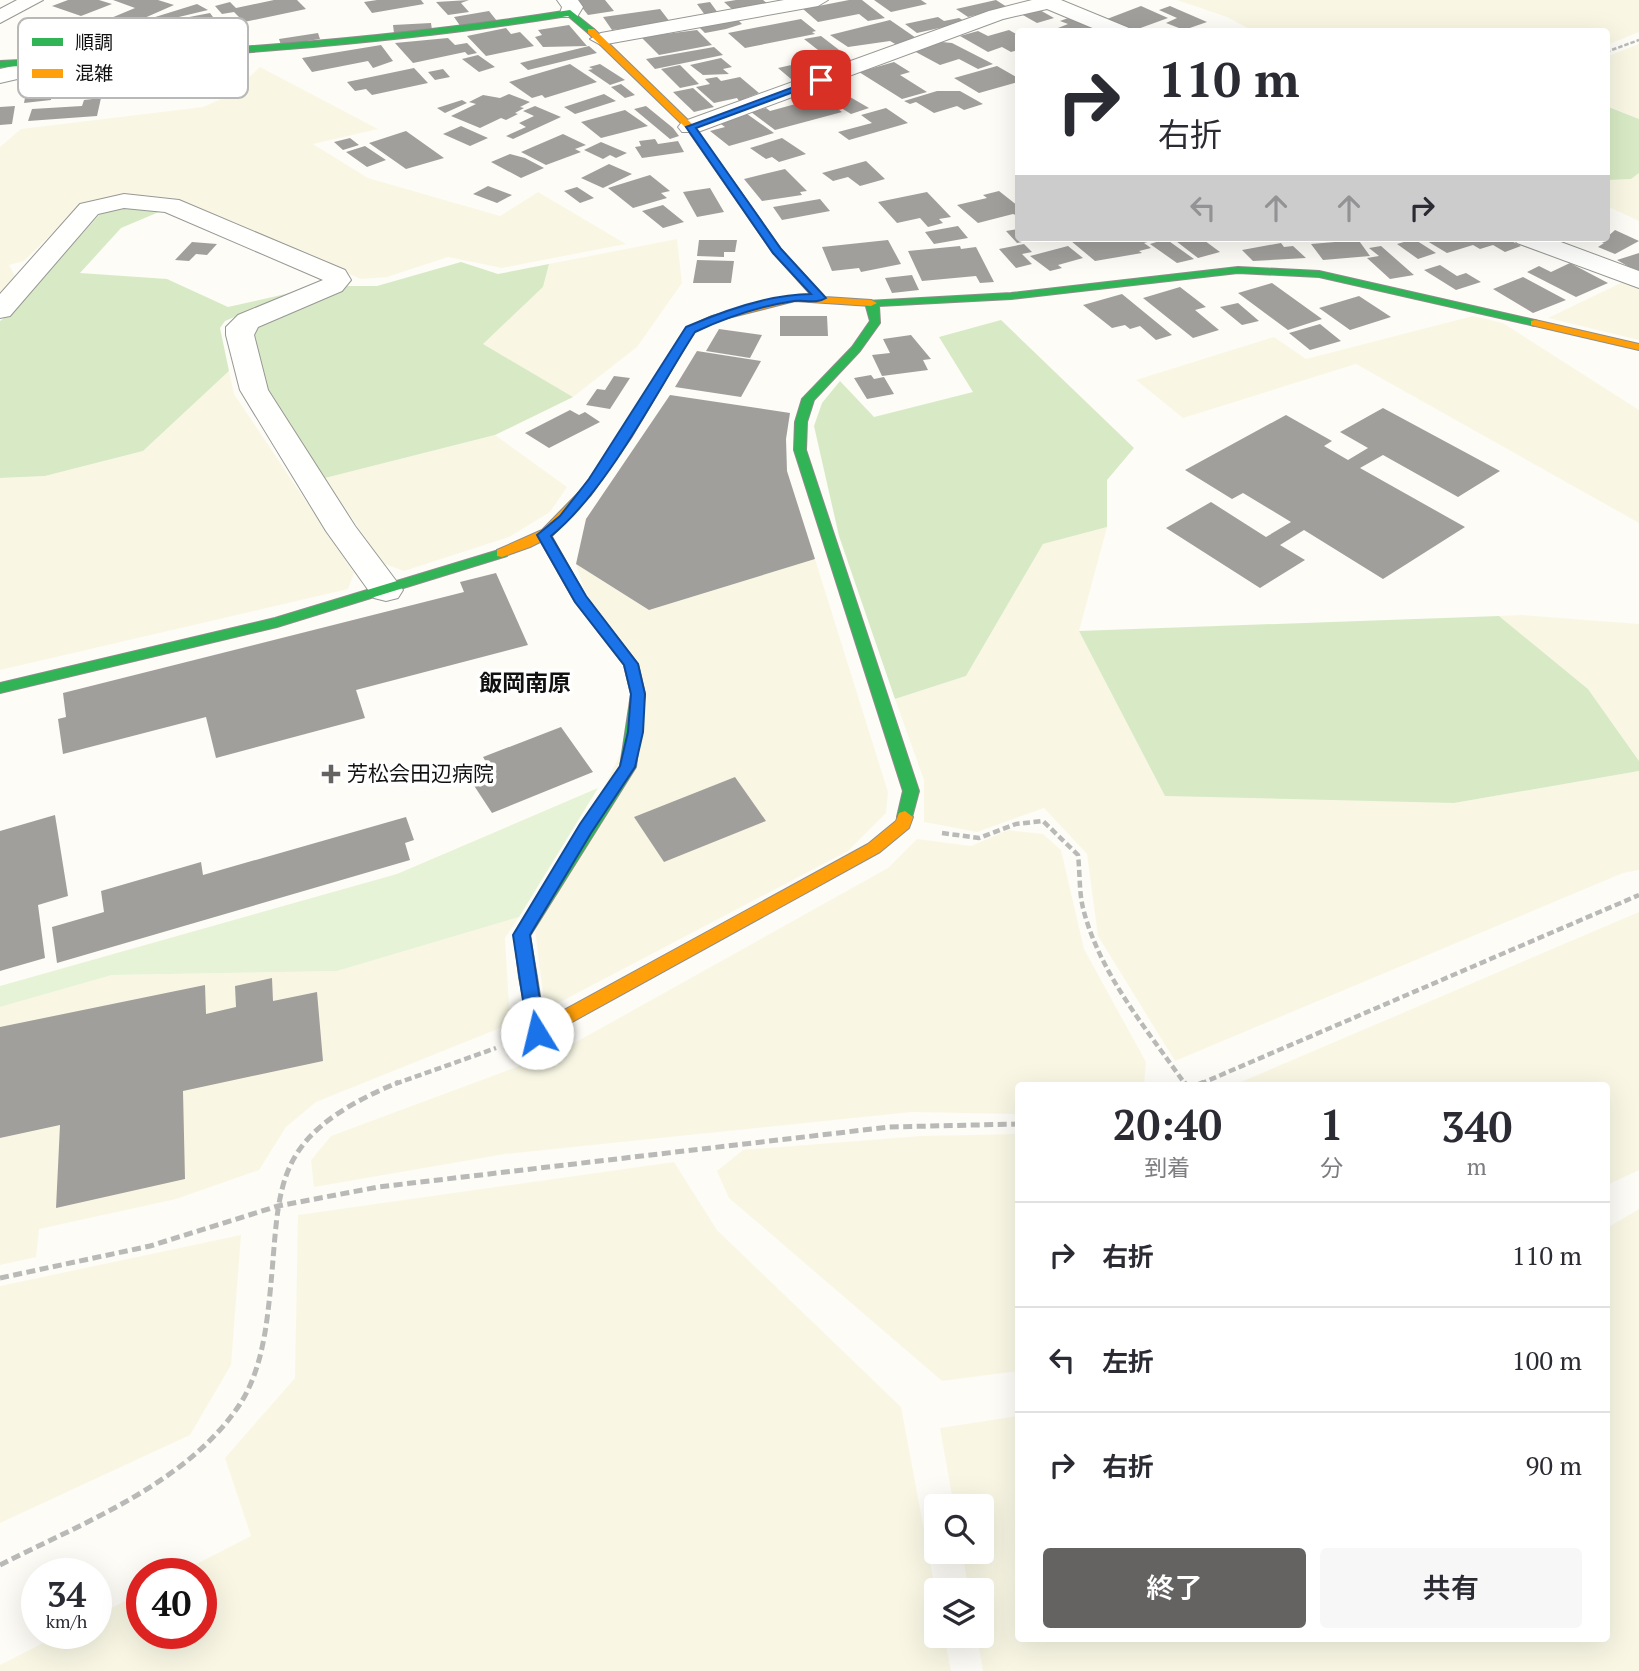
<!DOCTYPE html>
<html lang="ja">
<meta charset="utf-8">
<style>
body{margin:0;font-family:"PT Serif","Noto Sans JP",serif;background:#f7f7f7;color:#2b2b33;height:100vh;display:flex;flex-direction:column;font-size:26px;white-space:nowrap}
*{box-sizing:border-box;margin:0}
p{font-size:23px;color:#7c7c81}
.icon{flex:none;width:38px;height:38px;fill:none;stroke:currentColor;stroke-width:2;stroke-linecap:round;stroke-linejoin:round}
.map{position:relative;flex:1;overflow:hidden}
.sheet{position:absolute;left:1015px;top:1082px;width:595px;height:560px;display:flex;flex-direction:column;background:#fff;border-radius:7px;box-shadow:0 7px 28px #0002}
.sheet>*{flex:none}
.hud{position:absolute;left:1015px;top:28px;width:595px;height:214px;border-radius:7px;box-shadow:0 7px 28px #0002;background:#fff;color:#2b2b33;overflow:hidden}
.controls{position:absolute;left:924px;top:1494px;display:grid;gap:14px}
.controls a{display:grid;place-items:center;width:70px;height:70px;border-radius:7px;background:#fff;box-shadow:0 7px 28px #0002;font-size:35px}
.speed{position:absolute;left:21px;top:1558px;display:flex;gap:14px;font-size:35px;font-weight:700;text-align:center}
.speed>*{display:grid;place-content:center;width:91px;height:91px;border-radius:50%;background:#fff;box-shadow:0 7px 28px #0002;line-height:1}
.speed small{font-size:18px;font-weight:400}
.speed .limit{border:10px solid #d22;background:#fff;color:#111}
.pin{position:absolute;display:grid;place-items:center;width:60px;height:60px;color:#fff;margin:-30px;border-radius:14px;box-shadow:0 4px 10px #0006}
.me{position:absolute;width:77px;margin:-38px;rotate:351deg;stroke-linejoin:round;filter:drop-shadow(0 0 5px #0008)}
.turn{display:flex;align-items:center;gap:24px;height:147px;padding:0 28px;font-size:32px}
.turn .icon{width:91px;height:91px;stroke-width:2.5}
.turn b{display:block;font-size:49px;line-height:60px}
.lanes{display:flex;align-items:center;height:66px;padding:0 28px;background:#0003;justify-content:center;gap:35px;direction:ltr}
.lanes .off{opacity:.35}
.eta{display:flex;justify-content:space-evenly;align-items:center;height:119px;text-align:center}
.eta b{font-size:42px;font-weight:600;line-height:49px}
.action{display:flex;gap:14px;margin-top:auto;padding:14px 28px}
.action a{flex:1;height:80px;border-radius:7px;background:#646362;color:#fff;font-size:28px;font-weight:600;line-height:80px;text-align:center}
.action a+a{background:#f7f7f7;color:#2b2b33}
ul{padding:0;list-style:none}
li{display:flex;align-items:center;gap:21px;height:105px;padding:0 28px;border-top:2px solid #e1e1e2}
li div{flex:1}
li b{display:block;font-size:26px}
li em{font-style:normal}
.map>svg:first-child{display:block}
.farmland{fill:#f9f7e4}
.green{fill:#e7f3d7}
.forest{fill:#d8eac5}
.building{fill:#a19f9c}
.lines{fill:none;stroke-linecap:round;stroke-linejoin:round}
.street-casing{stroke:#979795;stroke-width:2}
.fast-casing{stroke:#8e8d8b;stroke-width:2}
.slow-casing{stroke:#8e8d8b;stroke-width:2}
.path-far2{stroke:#b9b9b8;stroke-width:2.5;stroke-dasharray:4.5 2;stroke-linecap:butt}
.path-far1{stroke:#b9b9b8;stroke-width:4.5;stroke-dasharray:7 3.5;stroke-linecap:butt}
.path{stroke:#b9b9b8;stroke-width:5;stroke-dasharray:9 4.5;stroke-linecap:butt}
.street{fill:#fffffe;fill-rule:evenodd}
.fast{fill:#30b455;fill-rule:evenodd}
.slow{fill:#ff9f0a;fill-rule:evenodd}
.route{fill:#1a73e8;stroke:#114b97;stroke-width:2}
.poi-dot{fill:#646362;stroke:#fff;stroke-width:2.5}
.labels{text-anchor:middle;stroke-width:7;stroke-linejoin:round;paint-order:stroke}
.poi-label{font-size:21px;fill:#111;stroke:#fff;text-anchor:start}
.neighbourhood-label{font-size:23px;font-weight:bold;fill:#111;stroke:#fff}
.key{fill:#fff;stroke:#b8b8b8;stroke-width:2}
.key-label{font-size:19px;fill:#111}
</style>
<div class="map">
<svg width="1639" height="1671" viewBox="0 0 1639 1671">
<rect width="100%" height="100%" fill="#fdfcf7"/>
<path class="farmland" d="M1177 0H1639V32L1607 45 1606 32 1253 31 1227 17Z
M1639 44V119L1607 106 1606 57Z
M260 67 378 129 313 144 368 178 500 216 538 192 626 244 502 268 448 257 387 277 361 279 173 198 114 196 81 205 24 261 9 265 15 276 0 294V147L21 129 203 107 228 96Z
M1639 173V221L1607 206 1606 180 1630 179Z
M677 239 682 283 637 347 573 397 482 344 543 287 549 264Z
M1627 280 1639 285V340L1548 318Z
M1473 316 1503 323 1639 410V523L1356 364 1183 418 1136 380 1274 337 1306 359Z
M229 371 234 394 354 573 348 589 0 670V478L45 476 143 451Z
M495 435 567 487 550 512 509 537 404 571 382 563 325 478Z
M1107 527 1079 631 1454 803 1639 771V870L1623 873 1175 1061 1098 936 1087 854 1044 808 977 832 924 822V780L895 699 966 676 1043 544Z
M815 559 888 792 886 813 848 851 545 1010 535 929 647 699 584 589 576 564 649 610Z
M1522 615 1639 624V761L1588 689 1499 616Z
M1008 830 1043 834 1061 850 1084 949 1146 1062 1144 1085H1018V1114L911 1112 505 1154 314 1187 311 1160 331 1136 560 1051 888 868 917 839 971 846Z
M1639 912V1170L1607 1185 1606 1085H1234Z
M519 917 505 938 510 1024 316 1102 286 1127 259 1170 176 1199 39 1229 36 1257 0 1265V1007L112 975 337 971Z
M1018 1134V1371L942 1381 729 1198 717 1171 743 1150 921 1136Z
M674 1162 717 1230 901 1407 936 1594V1636H944L951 1671H0V1665L63 1633H96V1616L142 1592V1633H201V1573H179L251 1536 225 1458 295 1378 298 1215Z
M1639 1209V1671H983L977 1636H982V1591H969L962 1552H982V1507H954L940 1428 1018 1416V1638H1606L1607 1228Z
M241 1235 231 1365 190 1435 0 1523V1286Z"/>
<path class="green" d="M598 788 519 917 337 971 112 975 0 1007V986L397 874Z"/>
<path class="forest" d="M1606 106 1639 119V173L1631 179 1607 180Z
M125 207 166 209 121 228 80 273 167 279 228 307 290 293 225 321 220 328 229 371 143 451 45 476 0 478V321L11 313 101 213Z
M461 262 498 274 549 264 543 287 483 344 573 397 495 435 325 478 269 396 251 333 257 325 347 286H377Z
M1001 320 1134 448 1107 480V527L1043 544 966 676 895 699 839 536 814 426 822 403 840 381 874 417 973 392 939 337Z
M1499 616 1588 689 1639 761V771L1454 803 1165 796 1079 631Z"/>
<path class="building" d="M68 0H99L112 4 81 16 52 6Z
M113 0H158L174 5 133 23H126L111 18 135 8Z
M274 0H297L306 9 244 22 234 12 222 14 215 6 230 2 236 8Z
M377 0H421L424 4 372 13 364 2Z
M469 0 461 3 469 12 448 15 436 2Z
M576 0H605L614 11 588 15Z
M736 0H763L768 4 734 11 724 2Z
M849 0H862L885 18 868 21 859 14 818 22 803 9Z
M874 0H921L927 4 891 12Z
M996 0 1007 7 968 17 956 9Z
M710 2 718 13 705 15 697 4Z
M197 4 208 10 158 22 152 18Z
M1141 6 1168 18 1135 30 1107 19Z
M1170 6 1207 22 1184 30 1166 23 1177 18 1159 10Z
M660 9 670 22 612 30 603 17Z
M1038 9 1054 18 1037 23 1021 14Z
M489 11 497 21 461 27 454 17Z
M210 13 219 25 162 37 153 24Z
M938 17 944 21 959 18 966 22 917 33 905 24Z
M1071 17 1100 30 1048 32 1068 24 1060 21Z
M801 19 816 31 812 32 815 34 745 48 728 33Z
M738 20 742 24 726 29 705 33 699 27Z
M890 20 919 40 897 45 890 41 848 47 830 35Z
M431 23 432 30 394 33 393 25Z
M569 25 587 46 543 47 535 37 542 35 538 30Z
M506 28 511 34 520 32 534 46 486 56 467 36Z
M697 30 712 45 659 55 641 37Z
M1009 30 1018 35V50L1011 52 1002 47 988 52 960 36 978 31 988 36Z
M318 33 320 39 281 45 279 39Z
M821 36 847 56 827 57 804 39Z
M448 38 455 45 467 43 477 53 468 55 465 52 413 63 395 43Z
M942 42 952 43 993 64 978 69 959 59 940 65 914 51Z
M381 45 393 61 373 68 368 61 312 72 302 58Z
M589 46 597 53 528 70 520 63Z
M714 47 723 55 655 69 646 59Z
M478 55 495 67 479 72 462 59Z
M721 58 732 67 723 69 729 74 703 75 690 65Z
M848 58 853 62 791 79 778 68 818 59 824 64Z
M894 62 910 72 900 75 927 92 902 99 859 72Z
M570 64 597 82 545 98 542 95 532 98 509 82Z
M600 64 625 80 610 85 588 70 593 69 589 67Z
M680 65 699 84 680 88 661 69Z
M997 66 1018 78V82L979 93 954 78Z
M414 68 428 83 372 95 366 89 355 91 347 82Z
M443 69 450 77 435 80 428 72Z
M55 75 51 100 24 103 29 77Z
M717 77 721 81 740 77 759 93 739 101 737 98 714 103 696 87 710 84 705 79Z
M621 84 635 95 625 98 611 87Z
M693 88 714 107 694 112 673 92Z
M937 91H960L983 104 964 110 957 106 934 113 916 102 910 104 904 101Z
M509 94 530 102 520 107 524 108 515 113 518 114 506 120 501 118 480 128 451 116 476 104 469 102 483 95 500 98Z
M604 94 616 101 575 114 564 107Z
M821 97 842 112 775 130 751 112 766 108 770 111Z
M850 97 869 108 851 114 833 103Z
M101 98 97 116 28 121 32 109 82 106 84 100Z
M462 100 467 103 445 113 437 108Z
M15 106 12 124 0 125V107Z
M535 106 561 117 513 139 506 136 526 127 519 123 534 116 523 111Z
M646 106 673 128 679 136 670 139 634 109Z
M886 108 908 123 849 140 838 132 872 123 861 115Z
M625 110 648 126 601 138 581 122Z
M747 114 774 133 729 146 710 131 725 127 718 122Z
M461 126 488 138 470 146 443 134Z
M406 131 444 158 406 169 369 143Z
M563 134 586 145 575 149 581 152 546 165 521 152Z
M350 138 359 145 343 150 334 142Z
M782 138 806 154 779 162 772 157 766 159 750 148Z
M655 139 658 144 678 141 684 152 642 158 635 147 641 146 639 141Z
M601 142 627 153 616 158 610 155 603 159 584 150Z
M365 146 386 160 367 167 346 152Z
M510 154 525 158 544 168 521 178 491 162Z
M866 161 885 179 860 186 848 177 833 181 822 173Z
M609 164 632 174 603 188 581 178Z
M785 169 807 191 800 192 802 195 762 201 744 179Z
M650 175 670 191 661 193 667 198 633 208 608 188Z
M488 186 512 195 497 203 473 194Z
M577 187 594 198 580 203 564 191Z
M710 188 724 212 697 217 683 192Z
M999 191 1018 206V216L1013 214 978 223 957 205 987 198 983 195Z
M927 192 951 217 939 219 943 223 928 227 920 218 897 223 878 202Z
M820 199 830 211 782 220 773 207Z
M663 205 684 222 663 228 642 211Z
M958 226 968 238 934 244 925 232Z
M1018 229V238L1038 239 1017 243 1006 231Z
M1615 230 1639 241 1615 254 1598 247 1604 243 1592 238H1606Z
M1082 238H1158V239L1144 243 1151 248 1139 251 1142 253 1095 261 1071 241Z
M1172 238H1201L1220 252 1198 258Z
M1332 238H1357L1370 256 1323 260 1311 244 1335 242Z
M1422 238H1506L1521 246 1505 252 1493 245 1480 249 1473 245 1447 253Z
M1166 239 1194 259 1177 263 1150 244Z
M1414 239 1436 253 1418 259 1397 244Z
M699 240H737L735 252H724V257L697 256Z
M888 240 901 264 861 272 859 268 832 271 822 247Z
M192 242 217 244 207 255 196 254 189 261 175 260Z
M1281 243 1284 247 1293 246 1306 258 1253 261 1242 250Z
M1024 244 1032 252 1022 254 1032 264 1016 268 999 249Z
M960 246 961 249 976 247 994 282 980 283 976 276 922 281 908 251Z
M1068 246 1083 258 1058 265 1062 268 1050 271 1030 256Z
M1381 246 1414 275 1390 279 1367 258 1379 256 1369 248Z
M1639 253V270L1636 271 1617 260Z
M697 260 734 261 731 283H693Z
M1570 263 1608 283 1576 297 1527 272 1539 266 1551 272Z
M1440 265 1457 276 1466 273 1481 282 1456 290 1424 270Z
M912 275 919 290 892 293 885 278Z
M1523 277 1566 300 1533 313 1493 289Z
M1272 283 1322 319 1288 330 1238 293Z
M1180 287 1206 307 1195 310 1219 330 1193 338 1143 298Z
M1122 294 1172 335 1156 340 1140 326 1130 329 1125 325 1112 328 1083 305Z
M1359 296 1391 317 1350 330 1319 308Z
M1238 303 1259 321 1242 325 1220 307Z
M780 316H827L828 336H780Z
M1320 324 1341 341 1310 350 1289 333Z
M719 329 762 335 750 358 706 351Z
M911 335 931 359 923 360 928 370 882 376 872 355 890 353 883 339Z
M697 351 761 361 741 397 675 387Z
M871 375 874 379 884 377 894 394 867 399 854 378Z
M614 376 630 378 610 409 586 405 597 389 605 390Z
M670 395 790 413 786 439 787 471 815 559 649 610 576 564 586 519Z
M1383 408 1500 471 1458 497 1383 455 1360 468 1465 527 1383 579 1304 530 1280 545 1305 560 1260 588 1166 528 1211 502 1266 537 1291 522 1243 493 1232 499 1185 470 1286 415 1332 441 1324 446 1348 460 1368 448 1340 432Z
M570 410 579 415 585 412 600 422 549 448 525 433Z
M496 573 528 645 356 690 365 718 216 758 206 717 63 754 58 719 66 717 63 693 464 592 460 582Z
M561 727 593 772 492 813 471 781 492 772 483 757Z
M735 777 766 821 664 862 634 817Z
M55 815 68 896 38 905 45 958 0 971V831Z
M406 817 414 840 405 843 410 860 57 963 52 927 104 912 101 891 201 862 203 875Z
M272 978 273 1001 317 992 323 1061 183 1091 185 1179 56 1208 60 1125 0 1138V1027L205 985 206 1014 236 1007 235 986Z"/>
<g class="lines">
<defs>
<path id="street" d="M17 0H43L0 23V9Z
M557 0H578L583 7 577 17H563L560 13 562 7Z
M784 0H828L818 6 601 45 590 39 601 33Z
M1032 0H1061L1129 28 1132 32H1102L1047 9 1003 19 698 132H682L678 127 682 122 989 11Z
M66 54 77 61 74 66 0 83V69Z
M124 194 179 200 345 270 351 280 342 291 258 327 254 335 268 390 355 526 403 590 398 598 386 601 374 598 326 531 240 390 226 335V327L238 315 323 280 165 212 124 208 98 214 10 316 0 318V294L80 204Z
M1513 238H1550L1639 271V288L1517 243Z"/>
<path id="fast" d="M570 10 594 29V33H588L568 16C380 46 190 58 0 67V61C191 52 381 40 570 10Z
M1238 267 1319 271 1535 320 1541 323 1535 326 1319 277 1238 273 1011 299 879 306 880 323 860 351 814 400 807 422 806 450 919 791 911 821H899L897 817 903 791 794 450 795 422 802 399 852 347 870 321 865 303 867 301 1011 293Z
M544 531 551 535 586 597 638 664 645 694 636 767 530 936 537 977 534 982 528 984 522 982 519 977 514 935 620 767 631 694 624 665 575 602 537 535Z
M502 549 507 550V556L277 627 0 693V683L275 618Z"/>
<path id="slow" d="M588 29H594L693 125 781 249 825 297 871 300 877 303 871 306 795 301 720 320 694 332 631 438 591 495 552 536 530 547 502 557 497 556V550L542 530 582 489 618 438 686 328 712 316 791 296H812L773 253 687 129 588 33Z
M1535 320 1639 344V350L1531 325V321Z
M905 811 913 817 909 828 880 852 543 1038 537 1040 531 1038 519 977 522 972 528 970 534 972 537 977 544 1021 868 844 896 821 899 813Z"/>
</defs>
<use href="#street" class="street-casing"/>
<use href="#fast" class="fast-casing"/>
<use href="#slow" class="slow-casing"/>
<path class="path-far2" d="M1606 52 1639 40"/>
<path class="path-far1" d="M942 833 979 838 1016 824 1043 821 1078 855C1080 872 1079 892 1083 908 1099 973 1148 1031 1185 1084
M395 1084 496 1048
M1200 1084 1639 895"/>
<path class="path" d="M1184 1082 1186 1085
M1197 1085 1204 1082
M0 1278 150 1246 278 1206 378 1187 889 1127 1018 1124
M0 1565C82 1523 187 1484 240 1404 256 1379 263 1349 267 1319 284 1191 258 1141 399 1082"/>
<use href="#street" class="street"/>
<use href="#fast" class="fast"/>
<use href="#slow" class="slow"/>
</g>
<path class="route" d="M818 78 826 80 696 128 781 249 826 298C817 304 805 300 794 301 761 306 725 318 695 332 655 394 607 491 551 536L586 596 638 664 645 694 643 732 635 767 591 833 530 935 545 1033 537 1040 528 1033 513 935 580 824 620 766 628 732 631 694 624 665 575 602 537 535 560 516 589 479 686 327C723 311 771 294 811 294L773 253 686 127Z"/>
<path class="poi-dot" d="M327.5 763.5h7v7h7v7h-7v7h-7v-7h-7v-7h7z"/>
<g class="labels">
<g class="poi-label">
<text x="347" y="781">芳松会田辺病院</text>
</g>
<g class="neighbourhood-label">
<text x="525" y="691">飯岡南原</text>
</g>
</g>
<rect x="18" y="18" width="230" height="80" rx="10" class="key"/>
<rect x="32" y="38" width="31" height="8" fill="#30b455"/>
<rect x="32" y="69" width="31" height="9" fill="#ff9f0a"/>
<g class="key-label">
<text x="75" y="49">順調</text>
<text x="75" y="80">混雑</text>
</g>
</svg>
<div class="controls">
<a><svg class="icon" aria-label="search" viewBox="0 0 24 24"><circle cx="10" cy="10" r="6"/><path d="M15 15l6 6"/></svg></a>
<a><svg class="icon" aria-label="layers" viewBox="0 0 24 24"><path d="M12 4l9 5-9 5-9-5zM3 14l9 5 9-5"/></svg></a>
</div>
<div class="speed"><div>34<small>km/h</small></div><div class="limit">40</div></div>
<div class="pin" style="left:821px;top:80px;background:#d93025"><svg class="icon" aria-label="arrive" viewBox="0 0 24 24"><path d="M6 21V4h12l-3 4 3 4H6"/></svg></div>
<svg class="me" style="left:537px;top:1033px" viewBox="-20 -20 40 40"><circle r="19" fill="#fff"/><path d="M0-13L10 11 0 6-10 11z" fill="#1a73e8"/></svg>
<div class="hud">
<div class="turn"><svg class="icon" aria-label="right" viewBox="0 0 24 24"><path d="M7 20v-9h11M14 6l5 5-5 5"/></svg><div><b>110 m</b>右折</div></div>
<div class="lanes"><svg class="icon off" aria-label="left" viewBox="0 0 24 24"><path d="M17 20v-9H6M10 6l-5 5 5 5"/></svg><svg class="icon off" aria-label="ahead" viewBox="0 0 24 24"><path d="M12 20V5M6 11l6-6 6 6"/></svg><svg class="icon off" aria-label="ahead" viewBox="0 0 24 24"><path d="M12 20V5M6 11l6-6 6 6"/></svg><svg class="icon" aria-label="right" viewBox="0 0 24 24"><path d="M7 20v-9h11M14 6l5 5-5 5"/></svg></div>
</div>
<section class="sheet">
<div class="eta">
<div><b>20:40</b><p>到着</p></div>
<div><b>1</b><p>分</p></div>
<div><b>340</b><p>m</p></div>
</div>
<ul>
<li><svg class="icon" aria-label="right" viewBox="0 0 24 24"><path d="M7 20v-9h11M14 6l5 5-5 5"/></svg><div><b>右折</b></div><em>110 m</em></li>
<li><svg class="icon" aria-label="left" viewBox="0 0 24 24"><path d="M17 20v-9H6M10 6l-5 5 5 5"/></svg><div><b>左折</b></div><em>100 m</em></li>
<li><svg class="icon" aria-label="right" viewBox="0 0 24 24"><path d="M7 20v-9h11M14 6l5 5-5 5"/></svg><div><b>右折</b></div><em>90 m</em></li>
</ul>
<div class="action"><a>終了</a><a>共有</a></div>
</section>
</div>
